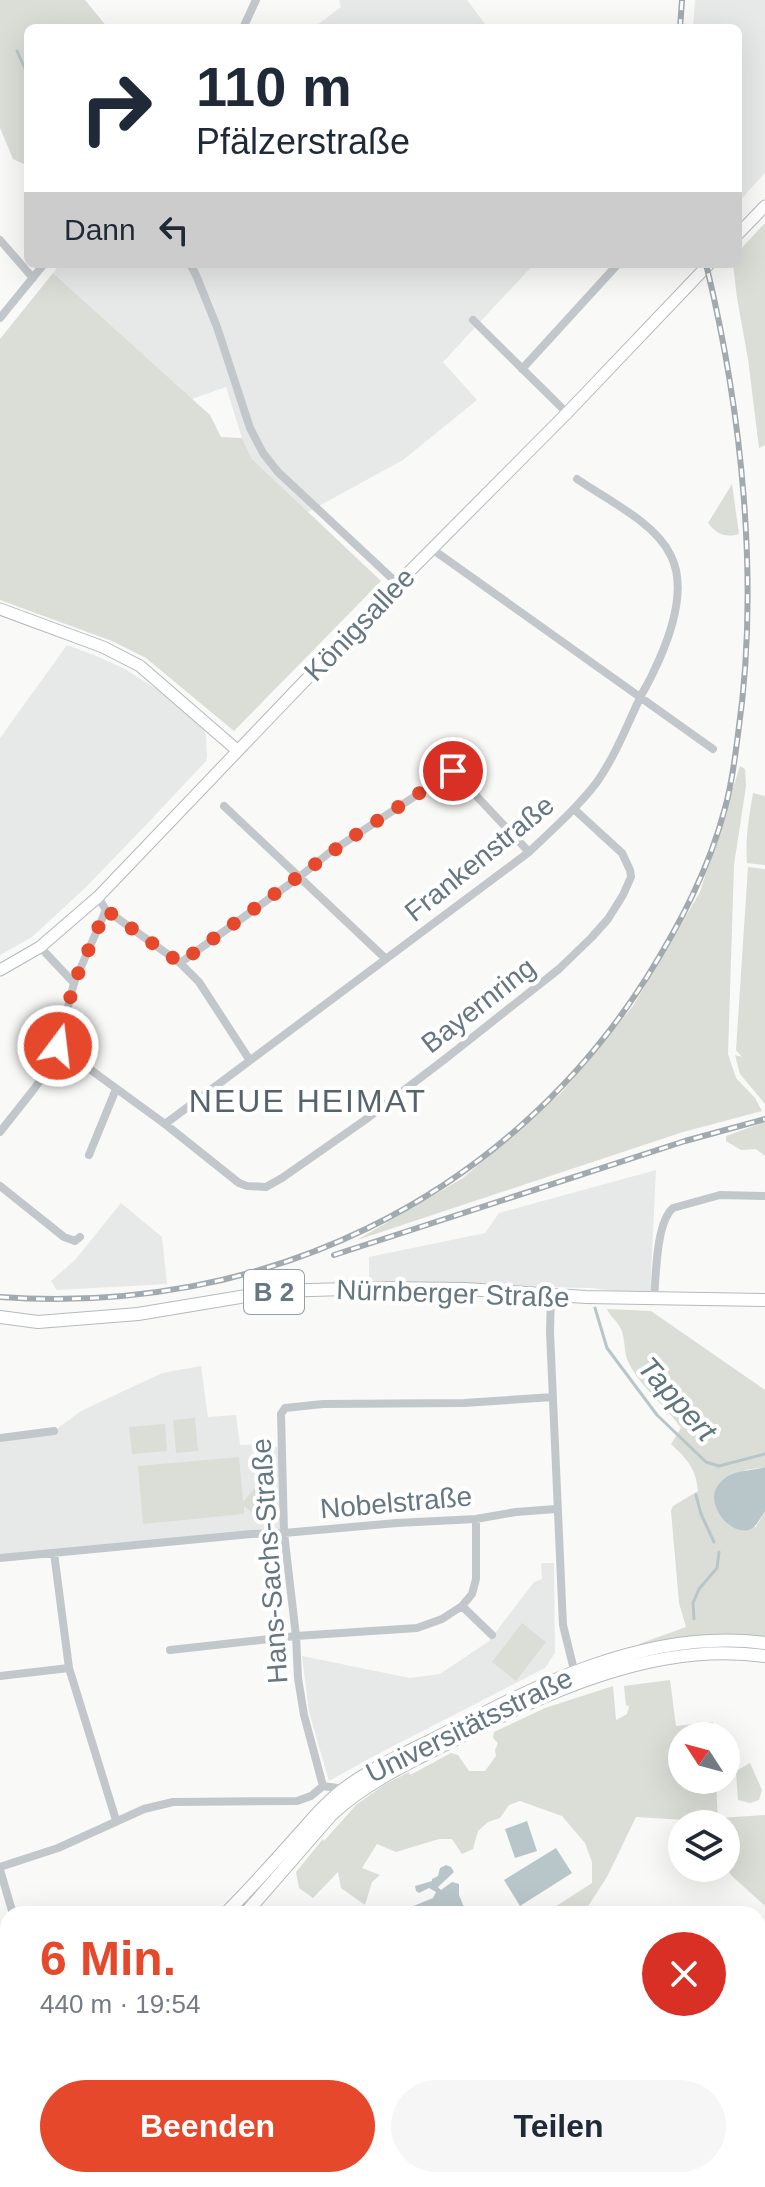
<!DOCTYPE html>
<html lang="de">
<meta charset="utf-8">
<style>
body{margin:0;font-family:Arial,sans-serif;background:#f6f6f7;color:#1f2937;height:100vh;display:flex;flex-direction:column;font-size:30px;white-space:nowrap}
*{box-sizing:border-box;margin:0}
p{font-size:26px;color:#747a83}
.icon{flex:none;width:44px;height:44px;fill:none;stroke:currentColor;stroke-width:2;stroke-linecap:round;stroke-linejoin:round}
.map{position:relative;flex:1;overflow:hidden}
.sheet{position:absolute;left:0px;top:1906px;width:766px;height:282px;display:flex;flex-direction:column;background:#fff;border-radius:24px 24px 0 0;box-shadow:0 8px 32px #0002}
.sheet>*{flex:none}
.banner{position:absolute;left:24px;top:24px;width:718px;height:244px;border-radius:12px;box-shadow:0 8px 32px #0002;background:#fff;color:#1f2937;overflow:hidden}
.needle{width:52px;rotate:306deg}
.fabs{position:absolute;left:668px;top:1722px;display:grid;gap:16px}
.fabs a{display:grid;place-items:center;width:72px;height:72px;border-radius:50%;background:#fff;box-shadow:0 8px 32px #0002;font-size:40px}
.pin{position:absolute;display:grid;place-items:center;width:68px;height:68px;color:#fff;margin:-34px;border:4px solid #fff;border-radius:50%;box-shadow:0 2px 8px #0007}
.me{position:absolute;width:88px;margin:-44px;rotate:15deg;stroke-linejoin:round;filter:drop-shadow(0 0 6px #0008)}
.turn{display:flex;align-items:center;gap:28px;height:168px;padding:0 40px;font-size:36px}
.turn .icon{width:104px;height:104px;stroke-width:2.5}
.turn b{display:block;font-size:56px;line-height:68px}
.then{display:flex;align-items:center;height:76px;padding:0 40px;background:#0003;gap:16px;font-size:30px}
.round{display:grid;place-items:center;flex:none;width:84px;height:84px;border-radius:42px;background:#f6f6f7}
.overview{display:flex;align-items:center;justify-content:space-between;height:136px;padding:0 40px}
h1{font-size:48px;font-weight:700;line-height:60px;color:#e5482b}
.action{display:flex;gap:16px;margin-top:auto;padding:16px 40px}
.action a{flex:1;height:92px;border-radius:48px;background:#e5482b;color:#fff;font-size:32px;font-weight:700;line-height:92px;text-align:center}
.action a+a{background:#f6f6f7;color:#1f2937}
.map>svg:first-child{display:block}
.built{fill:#e7e9e8}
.green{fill:#daded6}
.water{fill:#b8c6c9}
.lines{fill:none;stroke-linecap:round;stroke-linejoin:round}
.stream{stroke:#b8c6c9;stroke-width:3}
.secondary-casing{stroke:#b2b9be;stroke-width:13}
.primary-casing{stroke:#b4babd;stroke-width:14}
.street{stroke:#c2c7cb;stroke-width:8}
.secondary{stroke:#fff;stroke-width:11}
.primary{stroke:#fff;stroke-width:12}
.rail-casing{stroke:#a1aaaf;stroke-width:6}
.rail{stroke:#fff;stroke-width:3;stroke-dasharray:9;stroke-linecap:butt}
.route{stroke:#e5482b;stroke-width:14;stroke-dasharray:0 25.2}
.labels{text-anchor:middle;stroke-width:8;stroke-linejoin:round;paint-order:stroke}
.shield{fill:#fff;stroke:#92a0a8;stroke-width:2}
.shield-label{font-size:26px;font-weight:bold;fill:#647782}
.street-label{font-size:28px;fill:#647782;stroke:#fff}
.water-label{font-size:30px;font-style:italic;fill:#5f767c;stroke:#fff}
.quarter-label{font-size:32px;letter-spacing:2px;fill:#56656d;stroke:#fff}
</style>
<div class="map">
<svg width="765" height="2187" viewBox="0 0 765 2187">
<rect width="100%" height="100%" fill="#f9f9f7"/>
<path class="built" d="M339 0H467L488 28H313L341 7Z
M695 0H765V173L742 198 738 194V28H693Z
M60 264H534L443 362 477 400 403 460 308 512 252 459 242 438 226 387 192 399 53 273Z
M67 645 99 657 125 669 158 690 203 728 206 735 207 756 206 761 147 824 85 888 32 937 0 955V738Z
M656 1170 650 1295 591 1288 369 1283V1257L485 1233 499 1213Z
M121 1203 162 1237 167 1284 57 1290 51 1281 75 1260Z
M201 1366 208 1417 236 1415 240 1445 268 1444 283 1449V1531L0 1556V1437L54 1431 81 1411 162 1373Z
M541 1563H554L555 1653 545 1668 374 1756 329 1781 309 1712 302 1656 410 1678 440 1674 489 1641 534 1582 542 1579Z"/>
<path class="green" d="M0 0H85L108 28H28V166L13 159 0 128Z
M765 223V445L759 448 748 359 737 298 733 264H738V252Z
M53 273 210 415 221 437 242 438 252 459 381 581 234 731 146 658 112 641 0 600V339Z
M732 484 739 534C724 538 717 534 708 523Z
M740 766 745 769 746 786 734 865 728 1054 736 1078 755 1098 762 1111 683 1132 357 1240 463 1178 562 1092 633 1006 700 892Z
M753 793 765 796V865L747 863C745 839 749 817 753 793Z
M748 867 765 869V1104L740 1074 735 1055 742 1057 736 1050Z
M765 1122V1156L756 1149 741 1150 726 1141V1136Z
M607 1309 651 1311 765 1390V1467L745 1470 755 1528 765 1512V1638L738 1635 690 1636 640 1645 639 1644 686 1627 679 1603 671 1511 673 1506 698 1491C696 1468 687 1459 671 1444L681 1428C666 1406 637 1384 627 1359 624 1350 625 1338 621 1329 617 1320 610 1317 607 1309Z
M195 1418 198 1451 176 1453 173 1420Z
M165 1424 167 1451 132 1454 129 1427Z
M239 1457 243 1502 257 1485 268 1494 253 1513 244 1506V1514L143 1524 138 1466Z
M522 1623 546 1642 516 1681 492 1662Z
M670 1680 676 1726 713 1722 714 1736H682V1780H716L718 1822 636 1817 607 1877 585 1911 575 1914H544L592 1883V1862L585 1843 562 1816 520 1801 509 1805 500 1818 488 1822 478 1831 473 1849 462 1854 452 1839H439L396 1852 377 1844 362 1868 380 1875 372 1882 365 1905 341 1888 338 1872 313 1898 299 1888 296 1872 323 1839 324 1841 356 1805 384 1785 409 1772 410 1775 451 1753 458 1755 469 1771H485L496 1756 495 1750 498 1743 493 1738 494 1732 545 1708 613 1686 616 1720 627 1714 629 1706 626 1705 624 1686Z
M750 1763 762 1790 759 1800 750 1803 738 1800 736 1771Z
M765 1815V1906L732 1876 726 1868V1824H720V1818Z"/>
<path class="water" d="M765 1467C765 1479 765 1500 765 1511 765 1512 759 1520 758 1522 741 1549 700 1505 719 1484 731 1469 748 1472 765 1467Z
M527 1821 537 1851 515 1858 505 1829Z
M556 1848 572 1873 520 1906 504 1880Z
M446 1865 451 1867 454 1872 438 1887 441 1890 452 1882 459 1884V1895L464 1907 462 1914H414L411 1907 433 1898 436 1892 429 1888 419 1893 416 1891 415 1886 432 1881V1879L438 1876 440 1868Z"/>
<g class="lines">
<path class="stream" d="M17 51 28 75
M595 1308 607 1348 657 1415 706 1462 719 1466 765 1454
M696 1495 701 1514 714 1542
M694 1619 693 1603 699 1589 717 1568 719 1552"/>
<defs>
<path id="secondary" d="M738 234 765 206
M0 609 103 647 140 666 238 751
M0 970 40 947 98 897 408 573 567 413 709 264"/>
<path id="primary" d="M0 1317 38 1322 138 1314 276 1291 381 1288 466 1289 586 1297 765 1300
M225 1914C251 1888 275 1861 299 1834 310 1822 320 1809 333 1798 361 1773 398 1757 432 1740 533 1687 647 1627 765 1643
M245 1914 332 1814C366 1783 406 1764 446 1744 542 1694 654 1640 765 1656
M0 2113 8 2107
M0 2131 8 2126"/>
</defs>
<use href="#secondary" class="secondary-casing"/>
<use href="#primary" class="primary-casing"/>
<path class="street" d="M243 28 256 0
M0 240 33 278
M190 264 196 275 217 327 250 428 263 453 278 472 398 584
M0 318 44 264
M473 320 567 413
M522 369 618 264
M432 549 713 749
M453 771 529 852
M224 806 386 959
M98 897 106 910 180 963 199 982 249 1059
M40 947 74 983
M180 963 298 878 329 853 453 771 471 752
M58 1046 165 1124 239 1183 247 1186 266 1187 282 1178 365 1120 445 1059 559 969 592 937 608 919 623 895 631 877 630 870 622 853 575 810
M165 1124 529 852C553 829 577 808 597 782 615 756 626 728 639 700 643 691 649 682 653 673 669 640 688 590 671 556 656 523 606 499 577 479
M0 1132 34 1089 49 1068 58 1046 74 983 106 910
M89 1155 116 1089
M0 1186 64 1237 75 1241 80 1237
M551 1294 550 1332 563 1625 575 1674
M654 1299C656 1277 656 1222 673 1208L720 1195 765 1196
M0 1438 54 1431
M54 1553 69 1668 116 1820
M0 1558 251 1534 284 1533 397 1523 476 1519 516 1512 556 1509
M462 1606 492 1635
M170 1650 296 1636 417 1628 442 1619 462 1606 472 1594 476 1579V1519
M0 1676 69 1668
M323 1786 304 1715 298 1678 296 1636 284 1533 281 1414 285 1408 323 1404 464 1403 553 1397
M0 1867 58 1848 144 1809 173 1802 297 1801 311 1796 323 1786 345 1789
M0 1870 13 1914
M249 1902 263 1914
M0 2010 8 2007
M758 2141 765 2127
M327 2180 344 2187
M639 2180 650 2187
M744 2180 745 2187
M126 2187 134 2180
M311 2187V2180
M417 2187 422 2180"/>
<use href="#secondary" class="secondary"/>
<use href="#primary" class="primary"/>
<defs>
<path id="rail" d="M680 28 682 0
M334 1255 685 1141 765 1119
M0 1297C261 1316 506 1200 647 977 680 924 709 869 725 808 732 784 735 758 738 734 760 583 742 411 706 264"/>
</defs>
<use href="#rail" class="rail-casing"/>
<use href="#rail" class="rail"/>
</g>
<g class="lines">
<path class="route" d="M58 1046 74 983 106 910 180 963 351 838 453 771"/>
</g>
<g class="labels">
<rect class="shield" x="244" y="1270" width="60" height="44" rx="6"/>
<g class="shield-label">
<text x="274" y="1301">B 2</text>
</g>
<g class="street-label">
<text transform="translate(359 624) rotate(-46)" y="10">Königsallee</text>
<text transform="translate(479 858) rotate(-39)" y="10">Frankenstraße</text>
<text transform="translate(478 1005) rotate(-38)" y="10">Bayernring</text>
<text transform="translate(453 1293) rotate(2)" y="10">Nürnberger Straße</text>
<text transform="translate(396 1502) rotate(-5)" y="10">Nobelstraße</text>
<text transform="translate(269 1561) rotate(-94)" y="10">Hans-Sachs-Straße</text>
<text transform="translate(469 1725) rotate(-26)" y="10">Universitätsstraße</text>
</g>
<g class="water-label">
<text transform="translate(677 1399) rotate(48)" y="10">Tappert</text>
</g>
<g class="quarter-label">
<text x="308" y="1112">NEUE HEIMAT</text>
</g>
</g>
</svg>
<div class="fabs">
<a><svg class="needle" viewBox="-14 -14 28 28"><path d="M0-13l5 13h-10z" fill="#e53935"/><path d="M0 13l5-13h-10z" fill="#747a83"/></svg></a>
<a><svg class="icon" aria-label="layers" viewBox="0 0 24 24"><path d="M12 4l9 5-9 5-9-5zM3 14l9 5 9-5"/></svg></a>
</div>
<div class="pin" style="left:453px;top:771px;background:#d93025"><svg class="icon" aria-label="arrive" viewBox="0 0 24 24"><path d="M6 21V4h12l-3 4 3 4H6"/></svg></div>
<svg class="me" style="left:58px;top:1046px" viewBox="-20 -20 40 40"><circle r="17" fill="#e5482b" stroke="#fff" stroke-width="3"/><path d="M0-11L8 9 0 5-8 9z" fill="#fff"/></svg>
<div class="banner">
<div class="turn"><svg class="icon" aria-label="right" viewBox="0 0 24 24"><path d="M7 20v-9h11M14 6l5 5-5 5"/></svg><div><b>110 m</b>Pfälzerstraße</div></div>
<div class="then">Dann<svg class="icon" aria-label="left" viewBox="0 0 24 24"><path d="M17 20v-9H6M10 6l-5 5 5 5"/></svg></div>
</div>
<section class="sheet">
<div class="overview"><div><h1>6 Min.</h1><p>440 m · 19:54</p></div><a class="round" style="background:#d93025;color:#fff"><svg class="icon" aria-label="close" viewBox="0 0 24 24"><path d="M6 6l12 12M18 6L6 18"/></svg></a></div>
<div class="action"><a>Beenden</a><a>Teilen</a></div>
</section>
</div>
